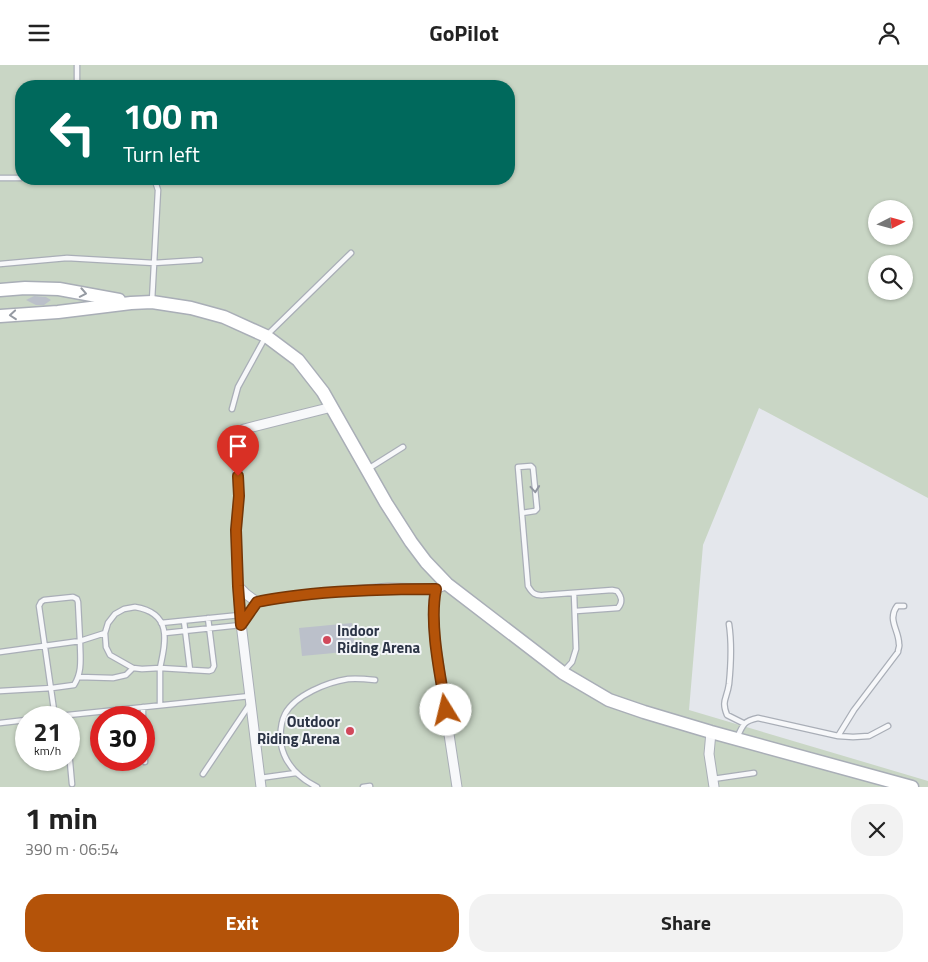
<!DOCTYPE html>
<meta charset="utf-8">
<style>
body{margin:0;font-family:"Titillium Web",sans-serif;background:#f2f2f2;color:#222;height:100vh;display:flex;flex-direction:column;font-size:19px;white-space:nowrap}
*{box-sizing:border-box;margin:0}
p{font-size:16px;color:#767676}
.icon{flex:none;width:28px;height:28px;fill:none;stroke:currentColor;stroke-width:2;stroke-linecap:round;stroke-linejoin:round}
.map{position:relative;height:722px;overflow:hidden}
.drawer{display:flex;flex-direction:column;background:#fff;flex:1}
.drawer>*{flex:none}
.top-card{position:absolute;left:15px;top:15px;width:500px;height:105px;border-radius:20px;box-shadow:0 1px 4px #0004;background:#00695c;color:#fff;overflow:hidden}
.needle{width:32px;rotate:84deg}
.fabs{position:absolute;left:868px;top:135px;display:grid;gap:10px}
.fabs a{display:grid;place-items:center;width:45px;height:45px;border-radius:50%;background:#fff;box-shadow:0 1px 4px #0004;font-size:25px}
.speed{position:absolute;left:15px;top:641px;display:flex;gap:10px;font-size:25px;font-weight:700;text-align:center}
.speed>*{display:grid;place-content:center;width:65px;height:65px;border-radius:50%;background:#fff;box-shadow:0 1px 4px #0004;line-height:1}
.speed small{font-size:12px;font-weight:400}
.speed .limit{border:8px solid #d22;background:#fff;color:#111}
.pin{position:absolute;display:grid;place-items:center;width:42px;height:42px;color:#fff;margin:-51px -21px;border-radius:50% 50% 50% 0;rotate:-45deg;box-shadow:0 0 5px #0007}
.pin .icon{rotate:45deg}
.me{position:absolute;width:55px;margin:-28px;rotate:351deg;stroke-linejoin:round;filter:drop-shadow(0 0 4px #0008)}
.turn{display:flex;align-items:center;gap:18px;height:105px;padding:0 25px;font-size:22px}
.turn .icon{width:65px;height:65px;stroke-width:2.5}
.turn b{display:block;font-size:35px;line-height:42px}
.round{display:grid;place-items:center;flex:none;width:52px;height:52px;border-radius:20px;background:#f2f2f2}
.overview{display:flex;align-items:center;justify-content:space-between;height:85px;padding:0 25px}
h1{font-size:30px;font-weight:700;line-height:38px}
.primary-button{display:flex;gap:10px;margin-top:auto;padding:10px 25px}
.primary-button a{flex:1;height:58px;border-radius:20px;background:#b45309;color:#fff;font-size:20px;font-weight:700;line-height:58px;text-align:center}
.primary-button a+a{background:#f2f2f2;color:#222}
header{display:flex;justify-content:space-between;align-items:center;height:65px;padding:0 25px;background:#fff;font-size:22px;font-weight:700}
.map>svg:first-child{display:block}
.green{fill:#c9d6c5;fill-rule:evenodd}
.building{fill:#bbc0ca}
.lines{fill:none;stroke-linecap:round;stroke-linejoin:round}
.lane-casing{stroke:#a9aeb7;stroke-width:7}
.street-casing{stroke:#a9aeb7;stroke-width:11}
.secondary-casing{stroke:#a9aeb7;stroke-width:15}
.lane{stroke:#f7f8fa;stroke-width:4.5}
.street{stroke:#f7f8fa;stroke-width:9}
.secondary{stroke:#fff;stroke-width:12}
.oneway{stroke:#959aa2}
.oneway2{stroke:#9196a0}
.route-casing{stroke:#753606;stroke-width:12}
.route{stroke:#b45309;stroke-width:9}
.poi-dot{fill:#d1495b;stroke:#f4f6f9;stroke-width:2}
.labels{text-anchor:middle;stroke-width:4;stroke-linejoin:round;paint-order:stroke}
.poi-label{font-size:15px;font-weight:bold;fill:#2b3445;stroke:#f4f6f9;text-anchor:start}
</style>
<header><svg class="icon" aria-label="menu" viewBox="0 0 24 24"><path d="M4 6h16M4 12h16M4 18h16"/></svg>GoPilot<svg class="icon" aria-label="person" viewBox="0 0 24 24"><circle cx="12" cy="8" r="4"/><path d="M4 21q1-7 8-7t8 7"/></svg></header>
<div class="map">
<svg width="928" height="722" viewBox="0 0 928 722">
<rect width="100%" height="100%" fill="#e4e7ec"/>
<path class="green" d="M0 0H928V433L759 343 703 480 689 645 928 716V722H0ZM21 21H509V114H21ZM876 144H904V171H876ZM876 199H904V226H876ZM26 652H69V695H26ZM101 652H144V695H101Z"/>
<path class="building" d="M34 231 46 232 51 235 44 240H36L26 235Z
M352 558 355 586 302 591 299 563Z"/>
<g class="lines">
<defs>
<path id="lane" d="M77 21V0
M0 113H21
M151 114 155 116 158 125 152 236
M0 199 67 193 154 198 200 195
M232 344 238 322 266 271 351 188
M368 404 403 382
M522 448 535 446 537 444 533 403 531 401 518 402 528 521C532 528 535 531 544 530L612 525 617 526C622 532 623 537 618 543L576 546
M135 542C172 548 166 575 160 603L142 604 133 603 110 590 106 582 105 568 108 558 115 549 124 544Z
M184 556 190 605
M161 558 240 550
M729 559C732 579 731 599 729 619 727 634 721 635 727 650L743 658
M165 568 241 560
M0 587 80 576 78 537 77 534 73 532 44 535 41 537 39 541 55 652
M563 607 572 597 576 584 574 528
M79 612 113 613 126 610 133 603
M0 626 52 623 74 620C83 606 80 592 80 576L105 568
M160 640V603L209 606 212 605 214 601 208 553
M143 642V652
M49 652 250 631
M0 658 26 655
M144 671 145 697
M838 671 853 672 869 671 888 661
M737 673C743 659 744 656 758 653L838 671 854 645 898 587C898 584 900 581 899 579 899 565 887 555 897 541H904
M69 686 72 719
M203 709 250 639
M260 713 296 708
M713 714 754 708
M317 722C299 713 285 700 281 679 280 669 280 659 285 649 295 630 328 617 348 614 357 613 366 614 375 615
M363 722 370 721"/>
<path id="street" d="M238 521 246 529 257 537
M436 524C429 555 438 592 442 623 447 656 452 689 457 722
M241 560 257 537 273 534 323 528 388 523 436 524 447 519
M711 667 709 689 714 722
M261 722 240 550 238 521 236 465 239 431 235 372 239 367 244 364 332 342"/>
<path id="secondary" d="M0 225 25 223 59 224 119 235
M0 251 58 247 131 238 152 237 191 243 224 252 266 271 298 295 323 327 386 438 411 477 426 497 447 519 563 608 609 635 644 647 711 667 912 722"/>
</defs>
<use href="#lane" class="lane-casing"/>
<use href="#street" class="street-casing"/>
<use href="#secondary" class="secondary-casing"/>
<use href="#lane" class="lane"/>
<use href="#street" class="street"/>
<use href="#secondary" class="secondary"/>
</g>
<defs><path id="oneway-chevron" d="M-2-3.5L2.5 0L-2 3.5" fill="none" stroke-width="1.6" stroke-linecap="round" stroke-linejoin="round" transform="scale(1.25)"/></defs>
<g class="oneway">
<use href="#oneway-chevron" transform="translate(83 228) rotate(11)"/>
<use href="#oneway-chevron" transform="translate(13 250) rotate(175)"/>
</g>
<use class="oneway2" href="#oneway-chevron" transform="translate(535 424) rotate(85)"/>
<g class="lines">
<defs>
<path id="route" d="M238 411 239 431 236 465 238 521 241 560 257 537C275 533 293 531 311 529 353 525 394 524 436 524 429 559 440 609 446 645"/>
</defs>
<use href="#route" class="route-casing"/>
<use href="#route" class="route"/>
</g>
<g class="poi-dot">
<circle cx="327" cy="575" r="5"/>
<circle cx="350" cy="666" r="5"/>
</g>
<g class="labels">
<g class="poi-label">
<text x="337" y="571">Indoor<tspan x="337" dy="17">Riding Arena</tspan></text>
<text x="340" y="662" text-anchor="end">Outdoor<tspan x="340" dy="17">Riding Arena</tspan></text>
</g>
</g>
</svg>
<div class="fabs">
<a><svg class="needle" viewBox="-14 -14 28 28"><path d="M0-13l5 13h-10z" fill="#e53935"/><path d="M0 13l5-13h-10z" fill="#767676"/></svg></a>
<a><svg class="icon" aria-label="search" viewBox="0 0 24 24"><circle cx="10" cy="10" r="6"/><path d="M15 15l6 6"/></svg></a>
</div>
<div class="speed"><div>21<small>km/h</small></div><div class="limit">30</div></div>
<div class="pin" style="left:238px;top:411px;background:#d93025"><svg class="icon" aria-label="arrive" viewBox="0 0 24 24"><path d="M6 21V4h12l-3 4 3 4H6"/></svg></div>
<svg class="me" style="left:446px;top:645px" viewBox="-20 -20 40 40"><circle r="19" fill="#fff"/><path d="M0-13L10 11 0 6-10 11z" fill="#b45309"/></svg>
<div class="top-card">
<div class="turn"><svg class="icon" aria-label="left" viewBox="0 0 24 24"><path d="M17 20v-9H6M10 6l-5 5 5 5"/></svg><div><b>100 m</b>Turn left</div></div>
</div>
</div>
<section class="drawer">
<div class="overview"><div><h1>1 min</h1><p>390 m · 06:54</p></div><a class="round"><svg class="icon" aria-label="close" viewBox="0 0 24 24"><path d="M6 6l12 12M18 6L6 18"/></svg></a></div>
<div class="primary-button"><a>Exit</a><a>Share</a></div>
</section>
